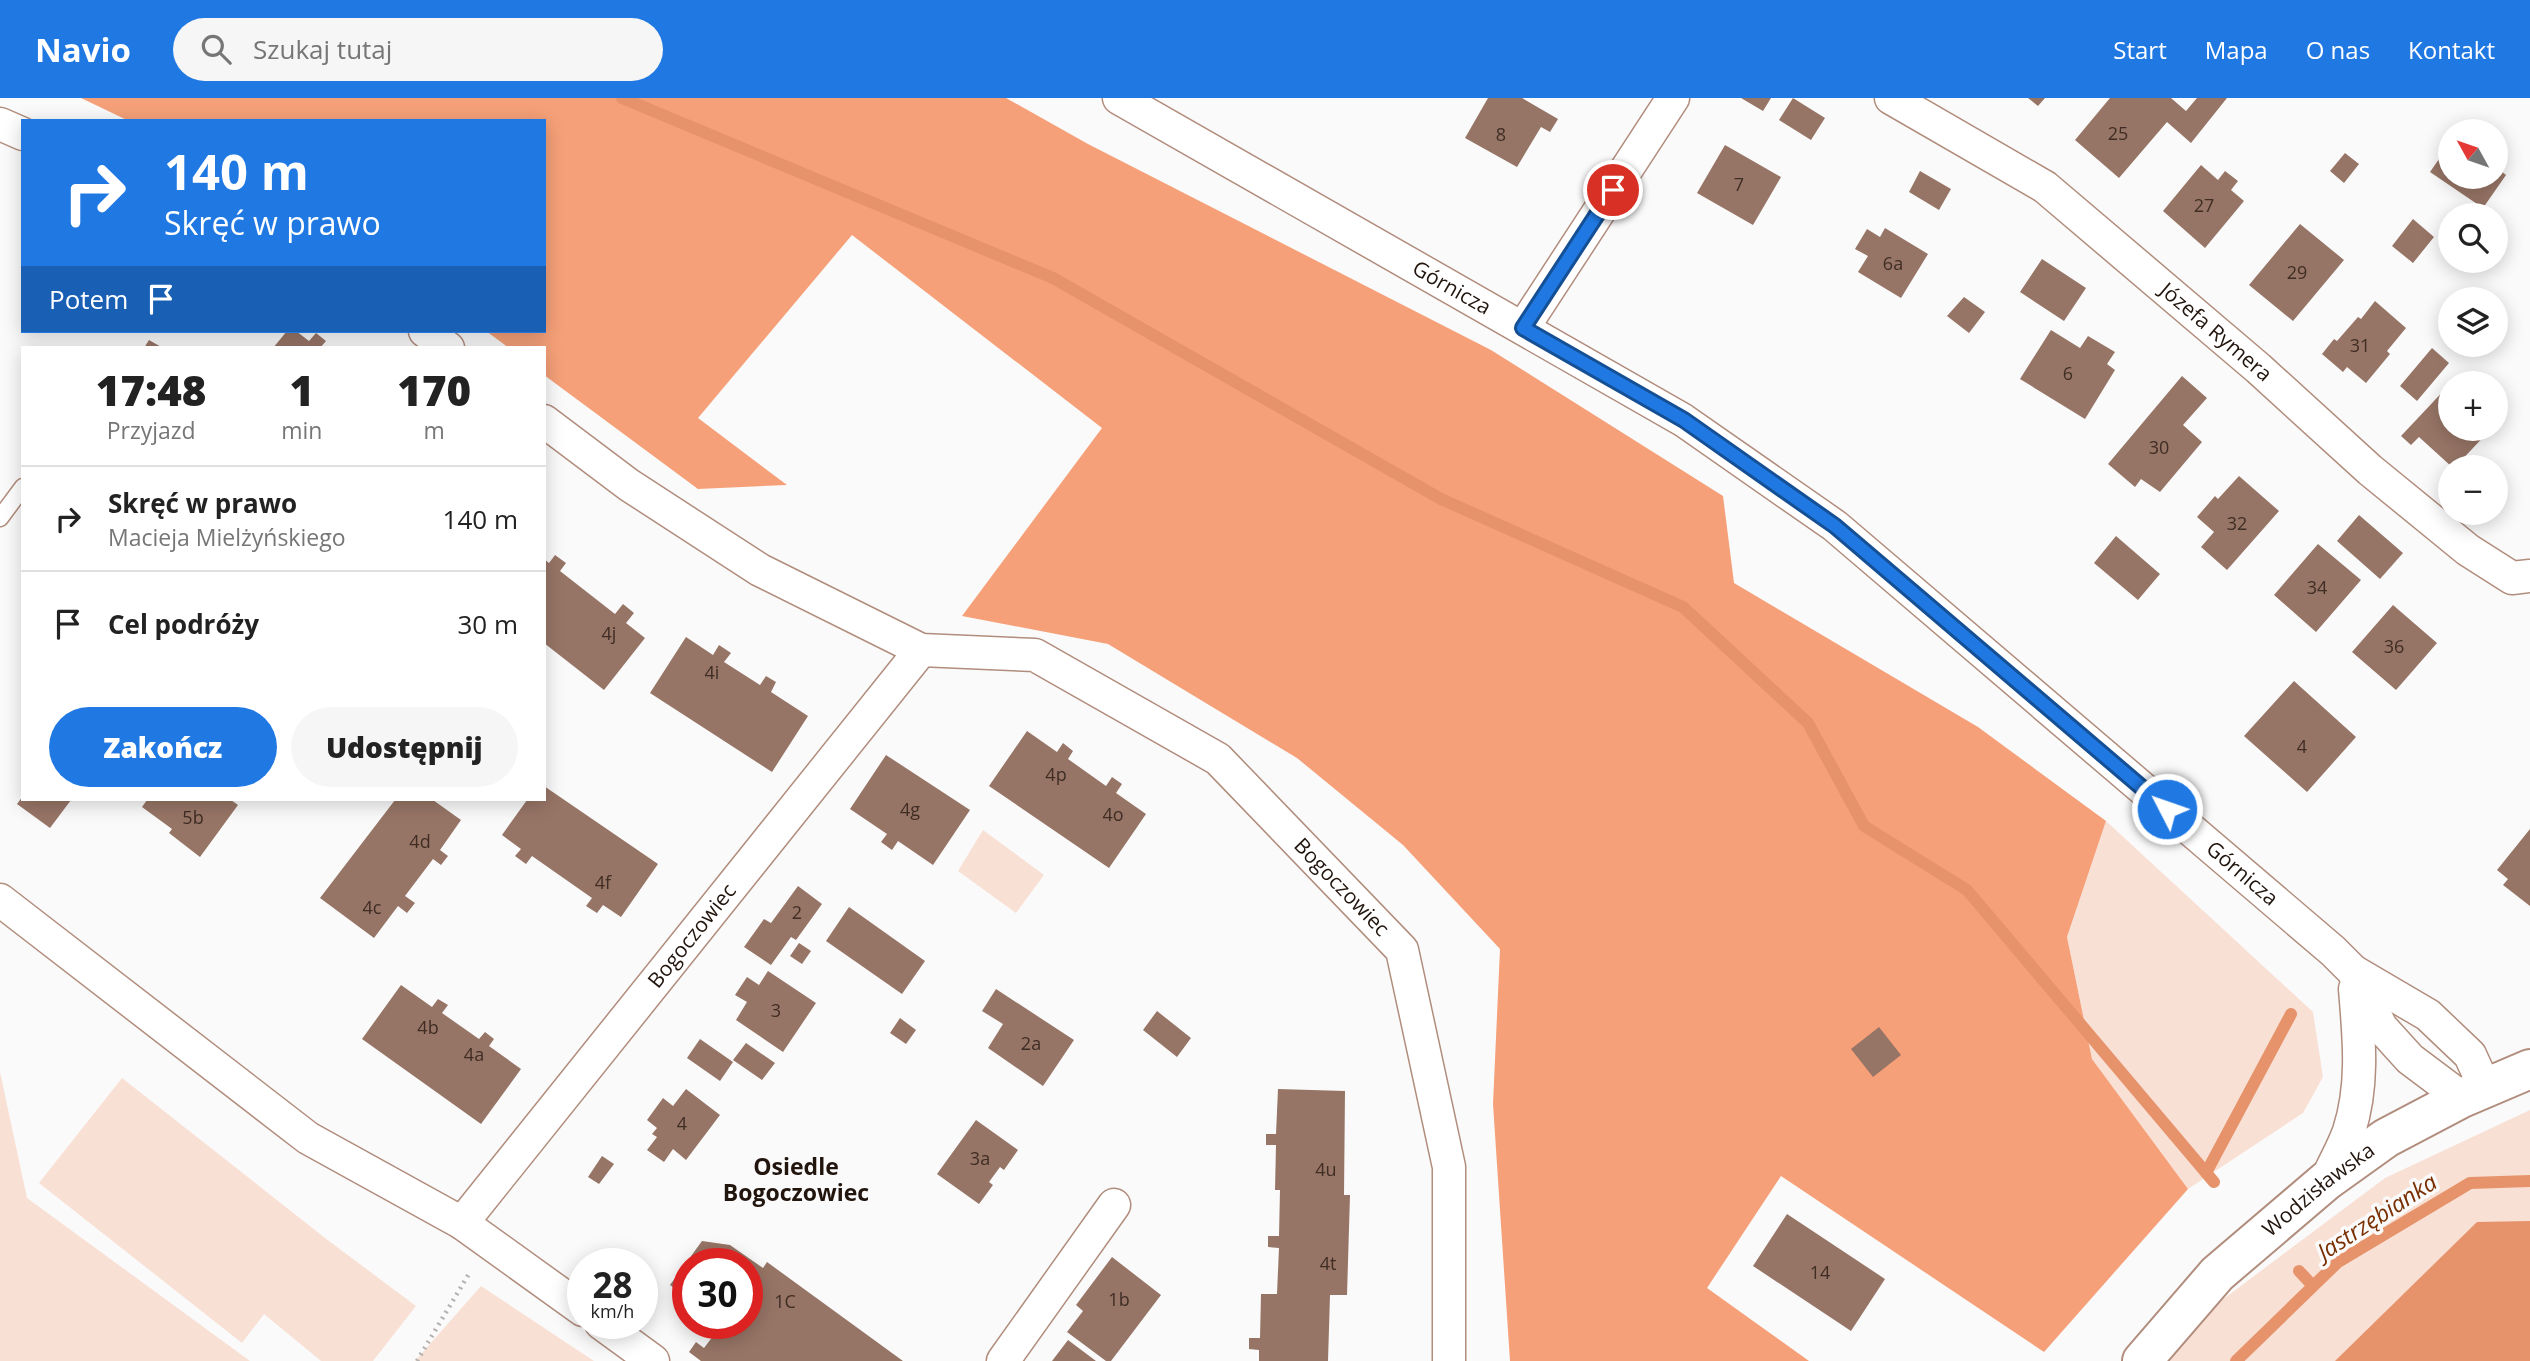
<!DOCTYPE html>
<html lang="pl">
<meta charset="utf-8">
<style>
body{margin:0;font-family:"Open Sans",sans-serif;background:#f6f6f6;color:#222;height:100vh;display:flex;flex-direction:column;font-size:26px;white-space:nowrap}
*{box-sizing:border-box;margin:0}
p{font-size:23px;color:#767676}
.icon{flex:none;width:38px;height:38px;fill:none;stroke:currentColor;stroke-width:2;stroke-linecap:round;stroke-linejoin:round}
.map{position:relative;flex:1;overflow:hidden}
.side{position:absolute;left:21px;top:248px;width:525px;height:455px;display:flex;flex-direction:column;background:#fff;border-radius:0px;box-shadow:0 4px 18px #0003}
.side>*{flex:none}
.banner{position:absolute;left:21px;top:21px;width:525px;height:214px;border-radius:0px;box-shadow:0 4px 18px #0003;background:#2079e3;color:#fff;overflow:hidden}
.needle{width:46px;rotate:310deg}
.controls{position:absolute;left:2438px;top:21px;display:grid;gap:14px}
.controls a{display:grid;place-items:center;width:70px;height:70px;border-radius:50%;background:#fff;box-shadow:0 4px 18px #0003;font-size:35px}
.speed{position:absolute;left:567px;top:1150px;display:flex;gap:14px;font-size:35px;font-weight:700;text-align:center}
.speed>*{display:grid;place-content:center;width:91px;height:91px;border-radius:50%;background:#fff;box-shadow:0 4px 18px #0003;line-height:1}
.speed small{font-size:18px;font-weight:400}
.speed .limit{border:10px solid #d22;background:#fff;color:#111}
.pin{position:absolute;display:grid;place-items:center;width:60px;height:60px;color:#fff;margin:-30px;border:4px solid #fff;border-radius:50%;box-shadow:0 2px 7px #0007}
.me{position:absolute;width:77px;margin:-38px;rotate:311deg;stroke-linejoin:round;filter:drop-shadow(0 0 5px #0008)}
.turn{display:flex;align-items:center;gap:24px;height:147px;padding:0 28px;font-size:32px}
.turn .icon{width:91px;height:91px;stroke-width:2.5}
.turn b{display:block;font-size:49px;line-height:60px}
.then{display:flex;align-items:center;height:66px;padding:0 28px;background:#0003;gap:14px;font-size:26px}
.eta{display:flex;justify-content:space-evenly;align-items:center;height:119px;text-align:center}
.eta b{font-size:42px;font-weight:800;line-height:49px}
.cta{display:flex;gap:14px;margin-top:auto;padding:14px 28px}
.cta a{flex:1;height:80px;border-radius:42px;background:#2079e3;color:#fff;font-size:28px;font-weight:800;line-height:80px;text-align:center}
.cta a+a{background:#f6f6f6;color:#222}
ul{padding:0;list-style:none}
li{display:flex;align-items:center;gap:21px;height:105px;padding:0 28px;border-top:2px solid #e0e0e0}
li div{flex:1}
li b{display:block;font-size:26px}
li em{font-style:normal}
header{display:flex;align-items:center;gap:42px;box-sizing:border-box;height:98px;padding:0 35px;background:#2079e3;color:#fff}
header strong{font-size:33px}
nav{display:flex;gap:38px;margin-inline-start:auto;font-size:24px}
.search{width:490px;height:63px;background:#f6f6f6;display:flex;align-items:center;gap:18px;box-sizing:border-box;padding:0 24px;border-radius:38px;color:#767676;font-size:26px}
.map>svg:first-child{display:block}
.green{fill:#f9e0d5}
.forest{fill:#f5a078}
.water{fill:#e6936b}
.lines{fill:none;stroke-linecap:round;stroke-linejoin:round}
.stream{stroke:#e6936b;stroke-width:12}
.building{fill:#977566}
.lane-casing{stroke:#b18d7d;stroke-width:19}
.street-casing{stroke:#b18d7d;stroke-width:35}
.secondary-casing{stroke:#b18d7d;stroke-width:42}
.path{stroke:#b5b1af;stroke-width:4.5;stroke-dasharray:2 5;stroke-linecap:butt}
.lane{stroke:#fff;stroke-width:16}
.street{stroke:#fff;stroke-width:32}
.secondary{stroke:#fff;stroke-width:38}
.route-casing{stroke:#154f94;stroke-width:18}
.route{stroke:#2079e3;stroke-width:12}
.labels{text-anchor:middle;stroke-width:7;stroke-linejoin:round;paint-order:stroke}
.number-label{font-size:18px;fill:#3f2d24}
.street-label{font-size:21px;fill:#22150e;stroke:#fafafa}
.neighbourhood-label{font-size:23px;font-weight:bold;fill:#22150e;stroke:#fafafa}
.water-label{font-size:23px;font-style:italic;fill:#792f00;stroke:#fafafa}
</style>
<header>
<strong>Navio</strong>
<div class="search"><svg class="icon" aria-label="search" viewBox="0 0 24 24"><circle cx="10" cy="10" r="6"/><path d="M15 15l6 6"/></svg>Szukaj tutaj</div>
<nav><a>Start</a><a>Mapa</a><a>O nas</a><a>Kontakt</a></nav>
</header>
<div class="map">
<svg width="2530" height="1263" viewBox="0 0 2530 1263">
<rect width="100%" height="100%" fill="#fafafa"/>
<path class="green" d="M2106 723 2313 914 2323 979 2303 1015 2188 1091 2092 961 2067 839Z
M983 732 1044 777 1016 815 958 773Z
M0 974 27 1100 250 1263H0Z
M122 980 325 1140 416 1208 373 1263H321L264 1216 242 1245 39 1085Z
M2530 1012V1263H2170L2206 1214 2385 1080Z
M481 1188 594 1263H415Z"/>
<path class="forest" d="M81 0H1006L1088 46 1491 252 1723 398 1734 485 1978 629 2106 723 2067 839 2092 961 2188 1091 2044 1254 1781 1078 1707 1190 1809 1263H1510L1493 1006 1500 851 1403 747 1297 660 1108 546 962 518 1102 330 852 137 698 320 787 387 698 391 544 277V250H509L486 233H544V23H129Z"/>
<path class="water" d="M2530 1123V1263H2335L2477 1124Z"/>
<g class="lines">
<path class="stream" d="M622 0 1053 180 1441 401 1683 509 1808 625 1864 728 1967 792 2214 1084
M2206 1075 2291 916
M2299 1173 2313 1188
M2236 1263 2338 1164 2470 1085 2530 1083"/>
</g>
<path class="building" d="M1488 0H1522L1558 21 1550 34 1541 29 1517 69 1465 40Z
M1741 0H1771L1763 13Z
M1793 0 1825 20 1811 42 1779 22Z
M2028 0H2045L2038 8Z
M2110 0H2171L2186 13 2197 0H2227L2191 45 2167 24 2119 80 2075 42Z
M2464 25 2475 33H2459Z
M2450 45V79H2496V69L2506 77 2483 110 2430 74Z
M1725 47 1781 79 1753 127 1697 95Z
M2345 55 2359 66 2344 85 2330 73Z
M2201 67 2218 82 2225 73 2238 83 2231 92 2244 103 2205 150 2163 113Z
M1920 73 1951 91 1939 112 1909 94Z
M2413 121 2434 139 2413 165 2392 148Z
M2300 126 2344 162 2293 223 2249 187Z
M1885 130 1928 156 1901 200 1858 174 1868 158 1855 151 1867 131 1880 139Z
M2042 161 2086 190 2064 223 2020 194Z
M1964 199 1985 214 1969 235 1947 218Z
M2375 203 2406 230 2387 253 2390 256 2366 285 2347 269 2343 274 2322 256 2334 241 2337 243 2358 219 2361 221Z
M2051 232 2080 250 2088 238 2115 254 2107 266 2115 272 2085 321 2020 281Z
M287 233H296L309 243 316 235 326 243 320 250H273Z
M149 242 163 250H144Z
M2432 250 2449 265 2417 303 2400 288Z
M2182 278 2207 300 2183 327 2202 344 2160 394 2141 381 2135 389 2108 366Z
M2450 286V331H2491L2455 369H2452L2419 339 2411 347 2401 338Z
M2239 378 2279 413 2227 472 2201 449 2214 434 2197 419 2215 398 2218 401Z
M2359 417 2403 455 2380 481 2337 443Z
M2116 438 2160 476 2138 502 2094 465Z
M2318 446 2361 482 2316 534 2274 497Z
M555 457 566 465 560 473 615 516 623 506 634 515 626 525 645 540 604 592 544 545V461L549 465Z
M2393 507 2437 545 2396 592 2352 554Z
M686 539 713 557 719 547 731 555 724 564 760 587 766 578 776 584 771 594 808 618 772 674 650 595Z
M2294 583 2356 639 2307 694 2244 638Z
M1027 633 1057 654 1063 645 1073 653 1068 661 1106 688 1112 679 1122 686 1116 695 1146 716 1109 770 989 688Z
M886 657 970 712 933 767 898 743 892 752 881 744 887 736 850 711Z
M544 688 658 766 621 819 603 807 597 815 586 808 592 800 532 758 526 766 515 758 521 751 502 737 527 702H544Z
M23 698V702H71L50 730 17 706Z
M147 702H231L238 707 200 759 169 735 172 731 142 709Z
M395 702H433L461 722 440 752 448 758 441 767 433 761 405 798 415 805 407 815 398 808 374 840 320 800Z
M2530 731V808L2503 787 2508 781 2497 772Z
M798 788 822 806 796 842 791 839 771 867 744 849 764 821 771 825Z
M849 809 925 863 902 896 826 843Z
M799 845 811 853 802 866 790 858Z
M768 873 816 905 783 954 736 922 747 904 735 897 747 879 759 887Z
M401 887 432 909 438 901 448 907 442 915 479 941 485 934 494 941 489 948 521 971 481 1026 362 941Z
M996 891 1074 942 1043 988 988 950 1003 926 982 913Z
M1157 913 1191 940 1177 959 1143 932Z
M900 920 916 932 906 946 890 935Z
M1879 929 1901 957 1873 979 1851 951Z
M700 941 733 964 720 983 687 960Z
M746 945 775 965 762 982 733 962Z
M686 991 720 1017 686 1062 673 1051 664 1064 647 1052 657 1039 652 1036 657 1030 647 1022 663 1000 673 1008Z
M1278 991 1345 993 1344 1097H1350L1347 1197H1330L1328 1263H1259V1252L1249 1251V1240H1260L1261 1196H1277L1279 1150 1268 1149V1138H1279L1280 1092H1275L1276 1047H1266V1036H1276Z
M976 1022 1018 1052 1004 1072 1000 1069 989 1084 993 1087 979 1106 937 1076Z
M602 1058 614 1066 599 1086 588 1079Z
M1787 1116 1885 1181 1851 1233 1753 1168Z
M702 1143 730 1147 763 1170 767 1164 903 1263H701L689 1254 696 1244 704 1250 723 1225H747V1166H688V1200L670 1187Z
M1112 1159 1161 1197 1111 1263H1106L1067 1234 1083 1213 1076 1207Z
M1068 1242 1096 1263H1052Z"/>
<g class="lines">
<defs>
<path id="lane" d="M0 420 23 389"/>
<g id="street">
<path id="s1" d="M1119 0 1683 322 1835 428 2333 853 2353 873 2381 929 2410 961 2462 1000"/>
<path id="s2" d="M1891 0 2045 89 2258 270 2370 372 2468 452 2512 480 2530 478"/>
<path d="M0 26 23 36"/>
<path d="M1523 230 1673 0"/>
<path d="M425 233 448 250"/>
<path id="s3" d="M544 323 629 387 760 472 921 552 1035 557 1218 661 1402 852 1449 1069V1263"/>
<path d="M0 802 308 1040 462 1125 583 1212"/>
<path d="M2353 873 2428 917 2470 957 2486 992"/>
<path d="M2326 1083C2333 1067 2343 1050 2349 1033 2364 987 2359 939 2355 891"/>
<path id="s4" d="M462 1125 921 552"/>
<path d="M601 1225 653 1263"/>
<path d="M1003 1263 1114 1107"/>
</g>
<g id="secondary">
<path id="s5" d="M2142 1263 2217 1176 2326 1083 2386 1040 2462 1000 2530 971"/>
</g>
</defs>
<use href="#lane" class="lane-casing"/>
<use href="#street" class="street-casing"/>
<use href="#secondary" class="secondary-casing"/>
<path class="path" d="M417 1263 470 1174"/>
<use href="#lane" class="lane"/>
<use href="#street" class="street"/>
<use href="#secondary" class="secondary"/>
</g>
<g class="lines">
<defs>
<path id="route" d="M1613 92 1523 230 1684 322 1835 428 2167 711"/>
</defs>
<use href="#route" class="route-casing"/>
<use href="#route" class="route"/>
</g>
<g class="labels">
<g class="number-label">
<text x="2118" y="42">25</text>
<text x="1501" y="43">8</text>
<text x="1739" y="93">7</text>
<text x="2204" y="114">27</text>
<text x="1893" y="172">6a</text>
<text x="2297" y="181">29</text>
<text x="2360" y="254">31</text>
<text x="2068" y="282">6</text>
<text x="2159" y="356">30</text>
<text x="2237" y="432">32</text>
<text x="2317" y="496">34</text>
<text x="609" y="542">4j</text>
<text x="2394" y="555">36</text>
<text x="712" y="581">4i</text>
<text x="2302" y="655">4</text>
<text x="1056" y="683">4p</text>
<text x="910" y="718">4g</text>
<text x="1113" y="723">4o</text>
<text x="193" y="726">5b</text>
<text x="420" y="750">4d</text>
<text x="603" y="791">4f</text>
<text x="372" y="816">4c</text>
<text x="797" y="821">2</text>
<text x="776" y="919">3</text>
<text x="428" y="936">4b</text>
<text x="1031" y="952">2a</text>
<text x="474" y="963">4a</text>
<text x="682" y="1032">4</text>
<text x="980" y="1067">3a</text>
<text x="1326" y="1078">4u</text>
<text x="1328" y="1172">4t</text>
<text x="1820" y="1181">14</text>
<text x="1119" y="1208">1b</text>
<text x="785" y="1210">1C</text>
</g>
<g class="street-label">
<text dy="7" stroke="none"><textPath href="#s1" startOffset="383">Górnicza</textPath></text>
<text dy="7" stroke="none"><textPath href="#s2" startOffset="402">Józefa Rymera</textPath></text>
<text dy="7" stroke="none"><textPath href="#s1" startOffset="1370">Górnicza</textPath></text>
<text dy="7" stroke="none"><textPath href="#s3" startOffset="945">Bogoczowiec</textPath></text>
<text dy="7" stroke="none"><textPath href="#s4" startOffset="368">Bogoczowiec</textPath></text>
<text dy="7" stroke="none"><textPath href="#s5" startOffset="247">Wodzisławska</textPath></text>
</g>
<g class="neighbourhood-label">
<text x="796" y="1077">Osiedle<tspan x="796" dy="26">Bogoczowiec</tspan></text>
</g>
<g class="water-label">
<text transform="translate(2377 1119) rotate(-33)" y="8">Jastrzębianka</text>
</g>
</g>
</svg>
<div class="controls">
<a><svg class="needle" viewBox="-14 -14 28 28"><path d="M0-13l5 13h-10z" fill="#e53935"/><path d="M0 13l5-13h-10z" fill="#767676"/></svg></a>
<a><svg class="icon" aria-label="search" viewBox="0 0 24 24"><circle cx="10" cy="10" r="6"/><path d="M15 15l6 6"/></svg></a>
<a><svg class="icon" aria-label="layers" viewBox="0 0 24 24"><path d="M12 4l9 5-9 5-9-5zM3 14l9 5 9-5"/></svg></a>
<a>+</a>
<a>−</a>
</div>
<div class="speed"><div>28<small>km/h</small></div><div class="limit">30</div></div>
<div class="pin" style="left:1613px;top:92px;background:#d93025"><svg class="icon" aria-label="arrive" viewBox="0 0 24 24"><path d="M6 21V4h12l-3 4 3 4H6"/></svg></div>
<svg class="me" style="left:2167px;top:711px" viewBox="-20 -20 40 40"><circle r="17" fill="#2079e3" stroke="#fff" stroke-width="3"/><path d="M0-11L8 9 0 5-8 9z" fill="#fff"/></svg>
<div class="banner">
<div class="turn"><svg class="icon" aria-label="right" viewBox="0 0 24 24"><path d="M7 20v-9h11M14 6l5 5-5 5"/></svg><div><b>140 m</b>Skręć w prawo</div></div>
<div class="then">Potem<svg class="icon" aria-label="arrive" viewBox="0 0 24 24"><path d="M6 21V4h12l-3 4 3 4H6"/></svg></div>
</div>
<section class="side">
<div class="eta">
<div><b>17:48</b><p>Przyjazd</p></div>
<div><b>1</b><p>min</p></div>
<div><b>170</b><p>m</p></div>
</div>
<ul>
<li><svg class="icon" aria-label="right" viewBox="0 0 24 24"><path d="M7 20v-9h11M14 6l5 5-5 5"/></svg><div><b>Skręć w prawo</b><p>Macieja Mielżyńskiego</p></div><em>140 m</em></li>
<li><svg class="icon" aria-label="arrive" viewBox="0 0 24 24"><path d="M6 21V4h12l-3 4 3 4H6"/></svg><div><b>Cel podróży</b></div><em>30 m</em></li>
</ul>
<div class="cta"><a>Zakończ</a><a>Udostępnij</a></div>
</section>
</div>
